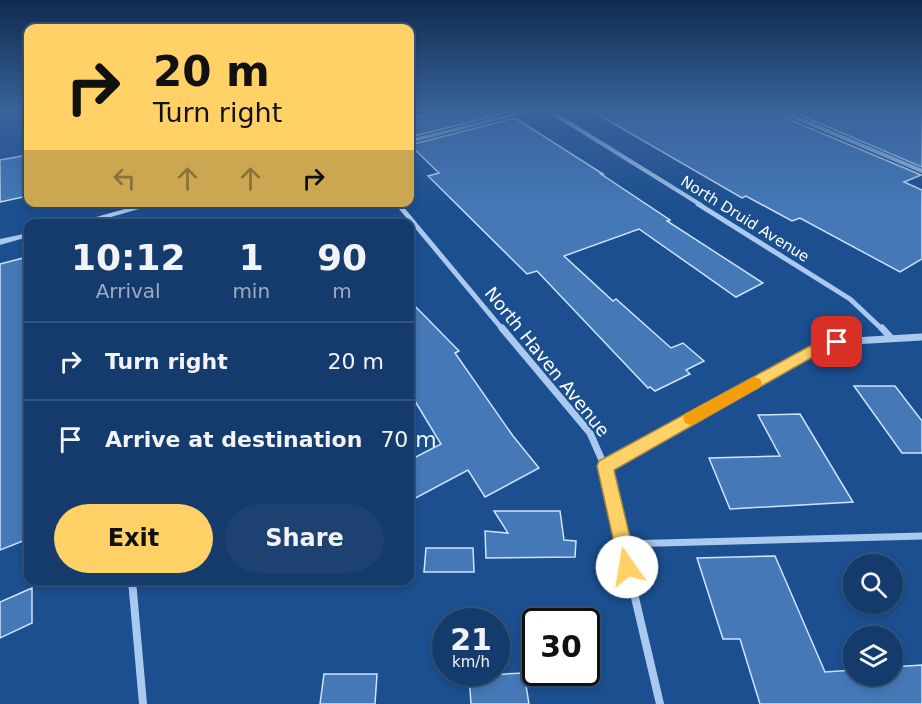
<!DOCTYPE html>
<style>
body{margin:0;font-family:"DejaVu Sans",sans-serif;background:#1d4271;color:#f1f3f6;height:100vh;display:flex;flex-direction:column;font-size:22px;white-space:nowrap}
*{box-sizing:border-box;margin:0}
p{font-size:20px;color:#9dadc1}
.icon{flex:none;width:33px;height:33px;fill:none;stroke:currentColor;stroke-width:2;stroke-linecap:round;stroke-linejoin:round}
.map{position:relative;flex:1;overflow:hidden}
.side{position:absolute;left:24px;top:219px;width:390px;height:366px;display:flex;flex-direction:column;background:#143b6b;border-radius:12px;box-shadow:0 3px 9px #0003,0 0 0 2px #33557e}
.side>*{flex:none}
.hud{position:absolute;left:24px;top:24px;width:390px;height:183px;border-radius:12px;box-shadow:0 3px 9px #0003,0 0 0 2px #33557e;background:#ffd166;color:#111;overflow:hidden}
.tools{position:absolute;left:843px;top:554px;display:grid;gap:12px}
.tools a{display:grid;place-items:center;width:60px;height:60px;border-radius:50%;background:#143b6b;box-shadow:0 3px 9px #0003,0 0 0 2px #33557e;font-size:30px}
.speed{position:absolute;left:432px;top:608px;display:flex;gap:12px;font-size:30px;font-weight:700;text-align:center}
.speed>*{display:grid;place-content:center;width:78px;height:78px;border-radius:50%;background:#143b6b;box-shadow:0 3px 9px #0003,0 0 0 2px #33557e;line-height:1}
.speed small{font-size:15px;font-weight:400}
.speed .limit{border:3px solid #111;border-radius:9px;background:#fff;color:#111}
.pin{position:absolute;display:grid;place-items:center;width:51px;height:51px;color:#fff;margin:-26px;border-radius:12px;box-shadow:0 3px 9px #0006}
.me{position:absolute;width:66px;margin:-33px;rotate:347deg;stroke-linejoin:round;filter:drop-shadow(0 0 4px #0008)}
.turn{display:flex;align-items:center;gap:21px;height:126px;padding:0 30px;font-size:27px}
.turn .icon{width:78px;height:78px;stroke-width:2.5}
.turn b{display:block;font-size:42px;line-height:51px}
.lanes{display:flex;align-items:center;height:57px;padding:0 30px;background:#0003;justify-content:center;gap:30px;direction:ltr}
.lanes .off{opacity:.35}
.eta{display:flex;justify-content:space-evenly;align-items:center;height:102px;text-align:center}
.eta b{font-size:36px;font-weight:700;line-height:42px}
.cta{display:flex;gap:12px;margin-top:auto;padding:12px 30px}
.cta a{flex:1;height:69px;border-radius:36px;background:#ffd166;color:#111;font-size:24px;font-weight:700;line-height:69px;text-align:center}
.cta a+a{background:#1d4271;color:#f1f3f6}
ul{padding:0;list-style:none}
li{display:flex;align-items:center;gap:18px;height:78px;padding:0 30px;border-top:2px solid #33557e}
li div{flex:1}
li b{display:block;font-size:22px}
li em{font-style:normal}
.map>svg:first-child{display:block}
.building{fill:#4478b7;stroke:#cfe3fa;stroke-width:1.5}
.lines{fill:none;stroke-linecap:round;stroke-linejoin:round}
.service{stroke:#a9c9ee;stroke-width:7}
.minor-far3{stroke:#a9c9ee;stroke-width:4}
.minor-far2{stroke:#a9c9ee;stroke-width:5}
.minor-far1{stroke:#a9c9ee;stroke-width:7}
.minor{stroke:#a9c9ee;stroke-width:8}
.tertiary{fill:#a9c9ee;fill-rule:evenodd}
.route{fill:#ffd166;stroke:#a68842;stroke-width:1.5}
.slow{fill:#f59e0b}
.labels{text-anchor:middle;stroke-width:4.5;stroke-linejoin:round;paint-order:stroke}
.far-street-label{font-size:15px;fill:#fff;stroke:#1b4f8f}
.street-label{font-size:18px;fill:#fff;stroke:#1b4f8f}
</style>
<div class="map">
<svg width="922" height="704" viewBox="0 0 922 704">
<rect width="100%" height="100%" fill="#1b4f8f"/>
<path class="building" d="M449 110H502L507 113 410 137V118Z
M590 110H774L776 114 921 175 904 182 922 190V259L900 272 800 218 792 221 746 196 742 198Z
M788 110H922V167Z
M515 118 603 174H601L670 220 667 221 763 283 736 297 639 229 564 256 613 301 616 299 671 348 683 343 704 361 686 370 690 374 655 391 650 387 648 388 537 271 527 274 428 176 439 173 410 145Z
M28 155V196L0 202V160Z
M27 257 25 302 28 301V539L0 550V264Z
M410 301 459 351 455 353 513 436 539 468 485 497 468 470 410 501V460L441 444 410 393Z
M854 386H895L922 421V453H902Z
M800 414 853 502 730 509 709 458 780 456 758 415Z
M494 511H560L564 540 576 541 575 557 486 558 485 531 508 533Z
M426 548H473L474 572H424Z
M775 556 825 672 854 670V675H892V667L922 665V704H760L740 639H723L697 558Z
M32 588V623L0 638V602Z
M524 673 529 704H471L469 676Z
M324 674H377L375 704H320Z"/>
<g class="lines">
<path class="service" d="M622 544 922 536"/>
<path class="minor-far3" d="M548 110 701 205
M778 110 922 171
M396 202 399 205"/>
<path class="minor-far2" d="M398 204 503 330
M698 204 850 299 883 330"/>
<path class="minor-far1" d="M502 328 590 433 605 467 611 492
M882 328 891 338
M605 467 813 350 853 341 922 337"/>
<path class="minor" d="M610 491 660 704
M132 580 143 704"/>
<path class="tertiary" d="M528 110H537L410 143V139Z
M150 202H164L86 224H71Z
M28 233V237L0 245V239Z"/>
</g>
<linearGradient id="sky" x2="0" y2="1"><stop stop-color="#0f2b4f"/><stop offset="0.53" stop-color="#39639b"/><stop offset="1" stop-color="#39639b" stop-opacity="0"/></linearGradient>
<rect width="922" height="208" fill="url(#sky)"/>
<path class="route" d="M837 337 844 342 842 346 818 354 614 470 637 567 634 574 627 576 621 574 597 466 599 461 808 347Z"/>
<path class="slow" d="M754 377 760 379 762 383 760 387 696 423 690 425 685 423 683 418 685 414Z"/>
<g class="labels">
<g class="far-street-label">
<text transform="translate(745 219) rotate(32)" y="5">North Druid Avenue</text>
</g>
<g class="street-label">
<text transform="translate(547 362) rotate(51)" y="6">North Haven Avenue</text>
</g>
</g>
</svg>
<div class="tools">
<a><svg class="icon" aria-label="search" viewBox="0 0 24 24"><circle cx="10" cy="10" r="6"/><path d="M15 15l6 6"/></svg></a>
<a><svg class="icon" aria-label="layers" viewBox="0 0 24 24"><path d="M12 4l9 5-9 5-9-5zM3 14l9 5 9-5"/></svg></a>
</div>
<div class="speed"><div>21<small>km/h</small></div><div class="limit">30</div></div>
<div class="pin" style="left:837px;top:342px;background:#d93025"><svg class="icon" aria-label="arrive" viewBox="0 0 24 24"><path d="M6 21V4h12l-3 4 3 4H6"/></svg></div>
<svg class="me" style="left:627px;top:567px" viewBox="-20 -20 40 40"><circle r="19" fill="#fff"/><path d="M0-13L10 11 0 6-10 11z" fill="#ffd166"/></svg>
<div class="hud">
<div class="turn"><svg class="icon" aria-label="right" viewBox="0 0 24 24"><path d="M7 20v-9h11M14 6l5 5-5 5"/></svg><div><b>20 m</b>Turn right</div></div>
<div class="lanes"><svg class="icon off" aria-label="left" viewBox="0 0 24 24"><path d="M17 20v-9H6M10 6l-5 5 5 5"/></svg><svg class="icon off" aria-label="ahead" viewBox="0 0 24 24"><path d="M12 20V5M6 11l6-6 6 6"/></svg><svg class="icon off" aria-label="ahead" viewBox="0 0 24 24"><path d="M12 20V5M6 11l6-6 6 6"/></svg><svg class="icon" aria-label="right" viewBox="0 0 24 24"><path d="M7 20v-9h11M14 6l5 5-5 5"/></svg></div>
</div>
<section class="side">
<div class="eta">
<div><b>10:12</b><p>Arrival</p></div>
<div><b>1</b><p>min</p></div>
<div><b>90</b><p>m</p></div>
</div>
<ul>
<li><svg class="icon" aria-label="right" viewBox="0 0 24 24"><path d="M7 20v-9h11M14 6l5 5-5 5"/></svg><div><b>Turn right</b></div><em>20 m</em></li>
<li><svg class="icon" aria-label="arrive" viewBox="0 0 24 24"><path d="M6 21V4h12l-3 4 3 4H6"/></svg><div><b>Arrive at destination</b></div><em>70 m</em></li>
</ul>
<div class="cta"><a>Exit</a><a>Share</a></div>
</section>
</div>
